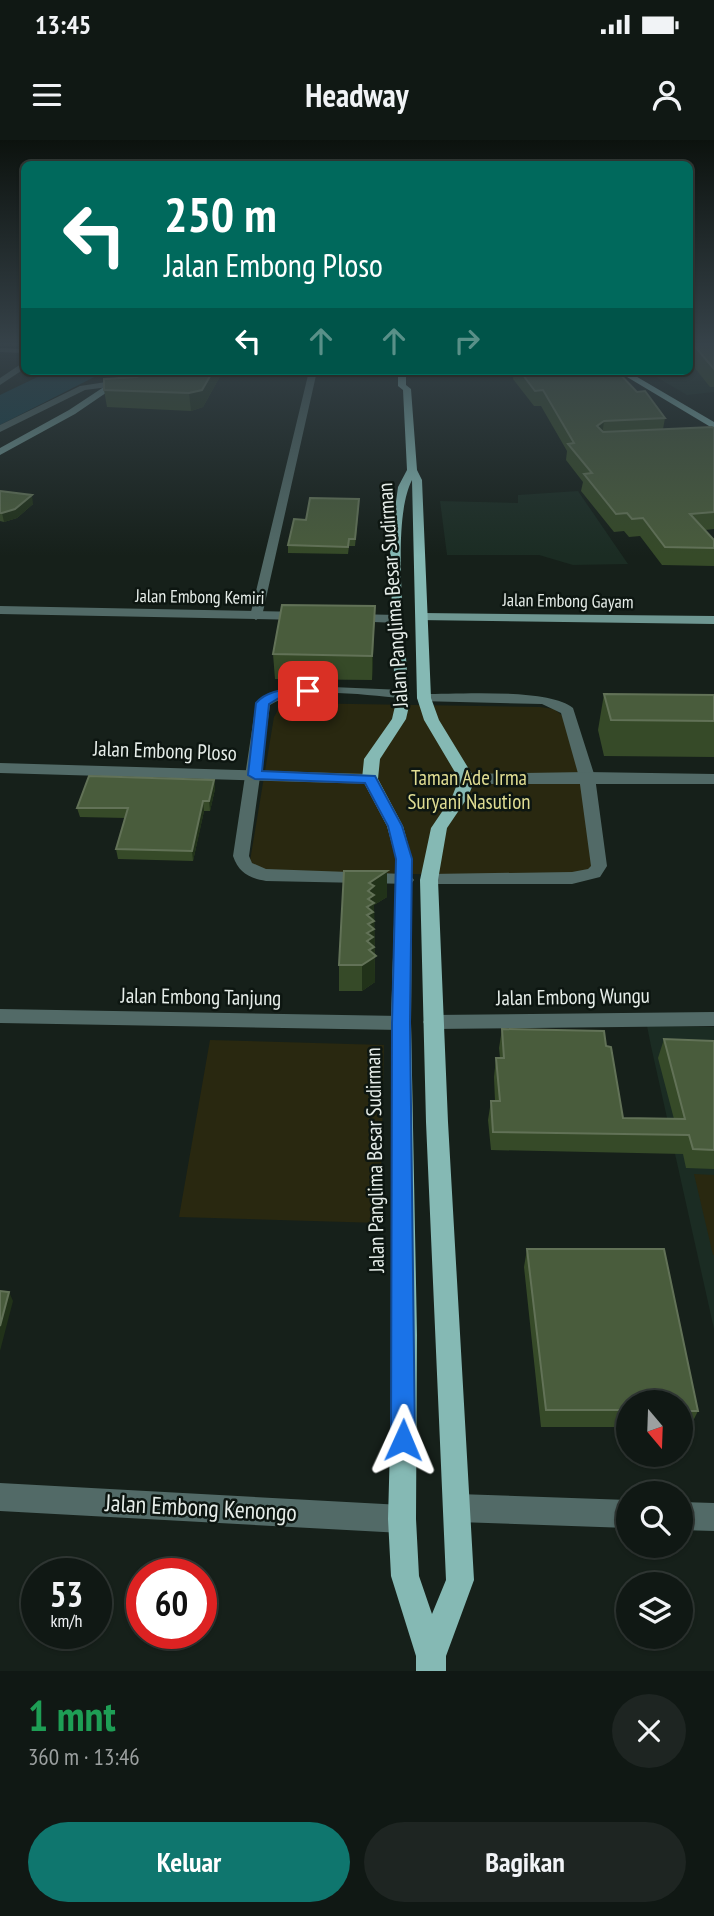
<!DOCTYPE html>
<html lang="id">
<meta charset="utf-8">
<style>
body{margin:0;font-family:"PT Sans Narrow",sans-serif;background:#1e2522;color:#f1f3f6;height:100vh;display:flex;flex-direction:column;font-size:26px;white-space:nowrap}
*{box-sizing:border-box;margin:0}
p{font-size:23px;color:#9ca0a0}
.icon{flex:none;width:38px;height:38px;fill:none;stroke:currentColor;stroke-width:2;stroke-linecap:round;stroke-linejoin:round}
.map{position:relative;height:1531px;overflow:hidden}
.drawer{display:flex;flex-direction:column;background:#101814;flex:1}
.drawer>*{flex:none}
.banner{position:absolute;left:21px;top:21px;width:672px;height:214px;border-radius:10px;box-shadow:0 2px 5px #0004,0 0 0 2px #303734;background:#00695c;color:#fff;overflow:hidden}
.needle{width:46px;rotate:161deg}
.fabs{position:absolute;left:616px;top:1250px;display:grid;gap:14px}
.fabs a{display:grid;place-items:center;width:77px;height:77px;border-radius:50%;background:#101814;box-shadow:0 2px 5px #0004,0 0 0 2px #303734;font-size:35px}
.speed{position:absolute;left:21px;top:1418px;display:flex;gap:14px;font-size:35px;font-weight:700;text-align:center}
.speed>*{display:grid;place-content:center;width:91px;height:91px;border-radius:50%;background:#101814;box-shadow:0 2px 5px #0004,0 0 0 2px #303734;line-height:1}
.speed small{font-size:18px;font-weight:400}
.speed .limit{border:10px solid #d22;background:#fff;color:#111}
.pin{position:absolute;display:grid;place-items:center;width:60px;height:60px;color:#fff;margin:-30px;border-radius:14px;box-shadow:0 4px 10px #0006}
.me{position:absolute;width:77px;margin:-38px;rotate:1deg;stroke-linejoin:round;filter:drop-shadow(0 0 5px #0008)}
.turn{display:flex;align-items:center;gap:24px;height:147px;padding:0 28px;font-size:32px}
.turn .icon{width:91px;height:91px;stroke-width:2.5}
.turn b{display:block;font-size:49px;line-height:60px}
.lanes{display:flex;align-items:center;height:66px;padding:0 28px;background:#0003;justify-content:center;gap:35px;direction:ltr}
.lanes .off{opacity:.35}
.round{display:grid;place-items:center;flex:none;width:74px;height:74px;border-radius:37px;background:#1e2522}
.summary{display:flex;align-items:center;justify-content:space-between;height:119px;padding:0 28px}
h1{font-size:42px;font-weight:700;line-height:52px;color:#1e9e55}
.primary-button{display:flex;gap:14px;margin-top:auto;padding:14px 28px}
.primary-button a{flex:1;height:80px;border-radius:42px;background:#0f766e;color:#fff;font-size:28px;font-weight:700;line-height:80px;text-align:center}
.primary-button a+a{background:#1e2522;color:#f1f3f6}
.status{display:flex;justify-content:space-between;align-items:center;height:49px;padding:0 35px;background:#101814;direction:ltr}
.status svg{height:19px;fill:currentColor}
header{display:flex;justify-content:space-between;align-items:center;height:91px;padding:0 28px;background:#101814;font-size:32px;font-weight:700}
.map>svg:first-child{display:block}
.built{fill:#1b2c23}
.green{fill:#292810}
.water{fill:#13414b}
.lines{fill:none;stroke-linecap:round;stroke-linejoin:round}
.minor{fill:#526a67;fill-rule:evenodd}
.tertiary{fill:#526a67;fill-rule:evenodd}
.secondary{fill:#6f9792;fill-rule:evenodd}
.primary{fill:#85b9b4;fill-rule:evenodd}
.wall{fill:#364a28}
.shaded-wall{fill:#213219}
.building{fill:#495c3c;stroke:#627257;stroke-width:2}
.route{fill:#1a73e8;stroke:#114b97;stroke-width:2}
.labels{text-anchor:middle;stroke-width:5;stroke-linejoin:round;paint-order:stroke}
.far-street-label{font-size:18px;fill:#e6ede9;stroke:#0d1611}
.street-label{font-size:21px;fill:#e6ede9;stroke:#0d1611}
.park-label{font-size:21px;fill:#e0dd93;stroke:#0d1611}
.near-street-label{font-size:24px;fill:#e6ede9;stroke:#0d1611}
</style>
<div class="status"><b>13:45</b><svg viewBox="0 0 49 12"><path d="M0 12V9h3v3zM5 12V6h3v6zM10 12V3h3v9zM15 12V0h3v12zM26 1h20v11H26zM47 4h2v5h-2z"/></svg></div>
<header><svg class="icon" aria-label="menu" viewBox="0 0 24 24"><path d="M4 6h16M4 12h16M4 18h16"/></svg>Headway<svg class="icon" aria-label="person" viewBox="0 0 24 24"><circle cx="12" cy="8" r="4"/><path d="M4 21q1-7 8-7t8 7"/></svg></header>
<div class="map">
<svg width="714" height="1531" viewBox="0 0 714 1531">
<rect width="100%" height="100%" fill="#16201a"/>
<path class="built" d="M690 202H714V252L687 255 646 231H690Z
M578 351 628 424 573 425 539 415H447L440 361 518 363V355Z
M647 886 714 887V1189L651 906Z"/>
<path class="green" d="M291 563 540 567 554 569 568 580 597 723 594 729 572 736 257 732 250 721 274 577 278 570Z
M210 900 384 905 380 1083 179 1077Z
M694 1034 714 1035V1115H713Z"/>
<path class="water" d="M50 231H106L0 285V255Z"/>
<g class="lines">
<path class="minor" d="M21 224H24V229L0 245V238Z
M309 231H317L262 476 256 480 250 476Z
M113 241 117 244 116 246 85 250 0 292V285L80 246Z
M308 546 403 550 410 554 403 558C365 556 303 544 270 565L249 716 252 723 266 729 405 734 411 736 414 740 411 744 266 741C249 738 239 733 233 716L256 563 269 553Z
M424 554C458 554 549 548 573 568L595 637 607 726 600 737 572 744H423L420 740 423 736 429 734 572 732 588 729 591 726 579 637 561 573 542 564 419 561 417 558Z"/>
<path class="tertiary" d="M0 208 24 209V213L0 212Z
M0 466 304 472 310 476 304 480 0 474Z
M353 474 398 475 404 479 398 483 349 481V475Z
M0 623 370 634 378 639 370 644 0 633Z
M587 632 714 634V644H467L459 639 467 634Z
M0 869 401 876 408 878 411 883 408 888 401 890 0 883Z
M714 872V886L433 889 426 887 423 882 426 877 433 875Z
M0 1343 402 1365 412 1369 416 1379 412 1389 402 1393 0 1371Z
M458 1354 628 1360V1388L458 1382 448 1378 444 1368 448 1358Z
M681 1362 714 1363V1391L681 1390Z"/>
<path class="secondary" d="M128 231H138L75 274 0 315V308L69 270Z
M422 473 714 476V484L418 480 416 477Z"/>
<path class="primary" d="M398 231H406V245L411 249 417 330 422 340 431 558 439 580 475 639 468 657 447 688 438 740 448 982 474 1440 446 1516V1531H416V1516L391 1436 388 1379 393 1195 391 883 396 719 387 686 362 639 364 619 392 579 395 566 390 406 398 347 407 330 403 250 398 246ZM412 340 417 558 424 580 459 639 452 657 431 688 420 740 426 982 446 1440 432 1474 419 1436 416 1379 417 1195 411 883 412 719 403 686 378 639 380 619 406 579 409 566C408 512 389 385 412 340Z
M617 231H627L714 282V289Z"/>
</g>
<path class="wall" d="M690 202H714V247H710L690 222Z
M223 231 203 267 191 271 107 267 104 250 137 237Z
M514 231H617L637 252 665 278 663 289 714 288V389L705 390 714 400V426L662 425 640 396 629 397 624 391 614 392 581 351 583 342 566 320 567 311 541 266H534L513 239Z
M0 351 33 364 17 378 4 382 0 381Z
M359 366 355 406H349L348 414 288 413V405L306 380Z
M375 466 372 540 275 539 273 514Z
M604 554 714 555V617L604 616 598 590Z
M214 640 215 649 210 671H204L193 721 118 719 116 709 126 678 80 677 77 668Z
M344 731 387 757 374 765 375 842 362 851H339V825Z
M502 889 606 906 623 978 674 979 658 918 664 899 714 901V1029L686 1028 683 1014 491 1010 488 980 491 961H495L494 937 496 918H500L499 908Z
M527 1109 698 1271 690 1287H681V1262H628V1287H541L524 1127Z"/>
<path class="shaded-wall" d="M213 231H223L203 267 191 271 189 253Z
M604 281 602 297 597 286Z
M32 355 33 364 17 378 4 382 2 373Z
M375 466 374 490 372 540V516Z
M214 640 215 649 210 671 209 661Z
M203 661 204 671 193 721 192 711Z
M387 731V757L374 765 375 842 362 851V825L369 743Z
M9 1152 13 1161 0 1211V1186Z"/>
<path class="building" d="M691 202H714V229Z
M147 231H213L202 250 189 253 104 250V239L137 237Z
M520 231H617L637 252 645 251 665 278 604 281 597 286 603 292 712 287 714 288V372L690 374 714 400V408L665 407 643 378 632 379 627 373 616 374 584 334 592 333 568 304 574 303 543 250 535 251Z
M0 351 32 355 15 369 2 373H0Z
M310 358 359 359 355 399H349L348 407 288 405 294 379 306 380Z
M282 465 375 466 372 516 273 514Z
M604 554 714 555V581L611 580Z
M89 636 214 640 209 661H203L192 711 116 709 128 668H77Z
M344 731H387L369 743 374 746 368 751 374 755 368 759 374 763 367 767 373 772 367 775 374 781 368 784 374 789 367 793 373 797 367 801 374 807 369 810 376 816 362 825H339Z
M502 889 604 891 606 906 611 907 623 978 685 979 664 899 714 901V1010L693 1009 689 995 493 992 491 961H500L496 918H504Z
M527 1109H664L698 1271H681V1262H628V1270H546Z
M0 1151 9 1152 0 1186Z"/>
<linearGradient id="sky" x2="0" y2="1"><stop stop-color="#0c120e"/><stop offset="0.49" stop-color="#364249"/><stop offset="1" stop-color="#364249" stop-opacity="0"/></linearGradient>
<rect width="714" height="416" fill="url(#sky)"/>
<path class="route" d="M308 547 314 551 312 554 279 558 269 564 262 631 375 636 402 686 412 719 410 883 415 1300 412 1309 403 1312 395 1309 391 1300 392 883 396 719 388 686 365 643 255 639 248 635 256 563C269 548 290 550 308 547Z"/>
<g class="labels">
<g class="far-street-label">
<text transform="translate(200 457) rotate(1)" y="6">Jalan Embong Kemiri</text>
<text transform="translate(568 461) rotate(1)" y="6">Jalan Embong Gayam</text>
</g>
<g class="street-label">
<text transform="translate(393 455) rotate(-94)" y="7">Jalan Panglima Besar Sudirman</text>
<text transform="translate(165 611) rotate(2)" y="7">Jalan Embong Ploso</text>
<text transform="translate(201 857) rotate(1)" y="7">Jalan Embong Tanjung</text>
<text transform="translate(573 857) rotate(-1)" y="7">Jalan Embong Wungu</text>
<text transform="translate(375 1020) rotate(-91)" y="7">Jalan Panglima Besar Sudirman</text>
</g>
<g class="park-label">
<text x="469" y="645">Taman Ade Irma<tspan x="469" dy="24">Suryani Nasution</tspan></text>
</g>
<g class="near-street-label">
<text transform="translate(201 1368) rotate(3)" y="8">Jalan Embong Kenongo</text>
</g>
</g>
</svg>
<div class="fabs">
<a><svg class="needle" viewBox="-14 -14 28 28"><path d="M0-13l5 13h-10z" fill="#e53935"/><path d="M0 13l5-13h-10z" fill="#9ca0a0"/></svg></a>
<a><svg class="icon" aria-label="search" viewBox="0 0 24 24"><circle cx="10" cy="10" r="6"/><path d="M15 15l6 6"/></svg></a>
<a><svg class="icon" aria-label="layers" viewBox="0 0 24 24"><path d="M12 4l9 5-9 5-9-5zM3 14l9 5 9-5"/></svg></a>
</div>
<div class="speed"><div>53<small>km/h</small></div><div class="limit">60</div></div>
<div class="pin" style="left:308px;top:551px;background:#d93025"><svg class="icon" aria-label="arrive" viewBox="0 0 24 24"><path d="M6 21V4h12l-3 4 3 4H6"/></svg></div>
<svg class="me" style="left:403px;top:1300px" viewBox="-20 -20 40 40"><path d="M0-17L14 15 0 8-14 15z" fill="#1a73e8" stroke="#fff" stroke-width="4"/></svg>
<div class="banner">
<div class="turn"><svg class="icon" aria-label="left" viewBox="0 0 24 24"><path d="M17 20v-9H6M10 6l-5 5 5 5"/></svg><div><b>250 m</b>Jalan Embong Ploso</div></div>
<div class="lanes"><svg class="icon" aria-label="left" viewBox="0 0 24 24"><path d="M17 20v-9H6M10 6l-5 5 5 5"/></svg><svg class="icon off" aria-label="ahead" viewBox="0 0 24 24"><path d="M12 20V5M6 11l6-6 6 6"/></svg><svg class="icon off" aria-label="ahead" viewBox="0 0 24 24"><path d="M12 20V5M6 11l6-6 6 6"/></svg><svg class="icon off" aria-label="right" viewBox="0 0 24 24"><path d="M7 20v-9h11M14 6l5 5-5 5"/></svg></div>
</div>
</div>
<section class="drawer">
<div class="summary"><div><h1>1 mnt</h1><p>360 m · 13:46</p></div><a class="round"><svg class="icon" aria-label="close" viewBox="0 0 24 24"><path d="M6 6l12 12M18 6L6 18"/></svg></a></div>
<div class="primary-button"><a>Keluar</a><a>Bagikan</a></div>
</section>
